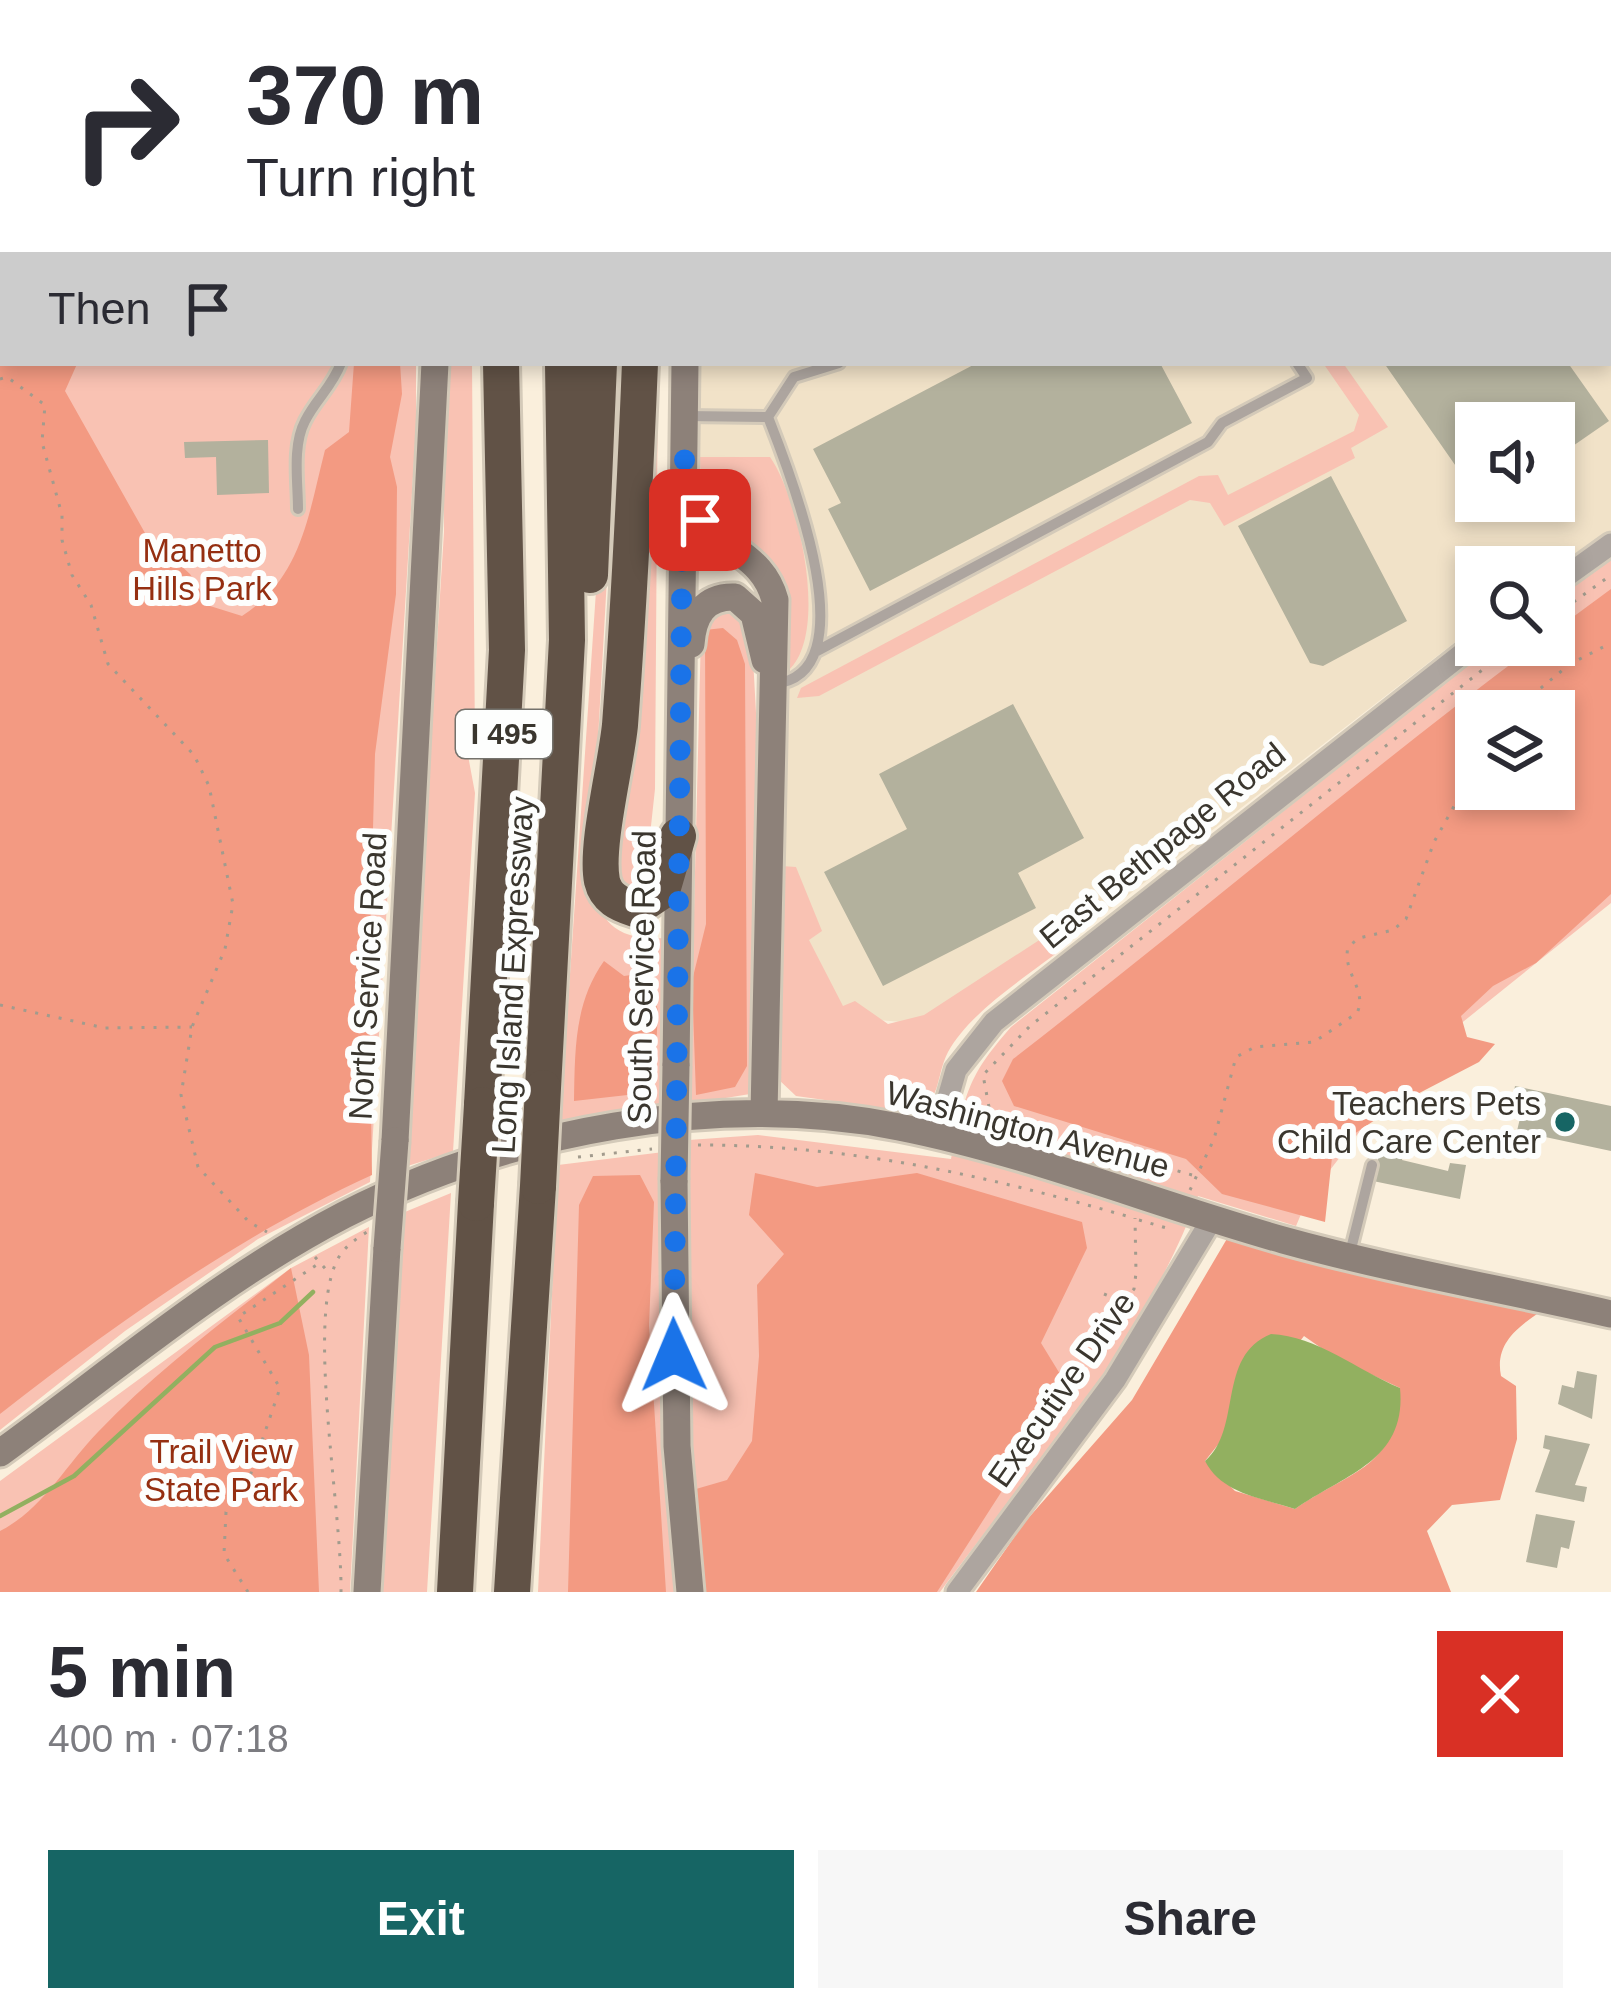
<!DOCTYPE html>
<meta charset="utf-8">
<style>
body{margin:0;font-family:Arial,sans-serif;background:#f7f7f7;color:#2b2b33;height:100vh;display:flex;flex-direction:column;font-size:45px;white-space:nowrap}
*{box-sizing:border-box;margin:0}
p{font-size:39px;color:#7c7c81}
.icon{flex:none;width:66px;height:66px;fill:none;stroke:currentColor;stroke-width:2;stroke-linecap:round;stroke-linejoin:round}
.map{position:relative;height:1592px;overflow:hidden}
.drawer{display:flex;flex-direction:column;background:#fff;flex:1}
.drawer>*{flex:none}
.banner{position:absolute;left:0px;top:0px;width:1611px;height:366px;box-shadow:0 6px 18px #0003;background:#fff;color:#2b2b33;overflow:hidden}
.tools{position:absolute;left:1455px;top:402px;display:grid;gap:24px}
.tools a{display:grid;place-items:center;width:120px;height:120px;border-radius:0px;background:#fff;box-shadow:0 6px 18px #0003;font-size:60px}
.pin{position:absolute;display:grid;place-items:center;width:102px;height:102px;color:#fff;margin:-51px;border-radius:24px;box-shadow:0 6px 18px #0006}
.me{position:absolute;width:132px;margin:-66px;rotate:359deg;stroke-linejoin:round;filter:drop-shadow(0 0 9px #0008)}
.turn{display:flex;align-items:center;gap:42px;height:252px;padding:0 48px;font-size:54px}
.turn .icon{width:156px;height:156px;stroke-width:2.5}
.turn b{display:block;font-size:84px;line-height:102px}
.then{display:flex;align-items:center;height:114px;padding:0 48px;background:#0003;gap:24px;font-size:45px}
.round{display:grid;place-items:center;flex:none;width:126px;height:126px;border-radius:0px;background:#f7f7f7}
.overview{display:flex;align-items:center;justify-content:space-between;height:204px;padding:0 48px}
h1{font-size:72px;font-weight:600;line-height:90px}
.button{display:flex;gap:24px;margin-top:auto;padding:24px 48px}
.button a{flex:1;height:138px;border-radius:0px;background:#166564;color:#fff;font-size:48px;font-weight:600;line-height:138px;text-align:center}
.button a+a{background:#f7f7f7;color:#2b2b33}
.map>svg:first-child{display:block}
.built{fill:#f1e2c8;fill-rule:evenodd}
.green{fill:#f9c2b3;fill-rule:evenodd}
.forest{fill:#f39a82;fill-rule:evenodd}
.water{fill:#92b060}
.lines{fill:none;stroke-linecap:round;stroke-linejoin:round}
.stream{stroke:#92b060;stroke-width:4.5}
.building{fill:#b3b19d}
.lane-casing{stroke:#d4cab9;stroke-width:16}
.street-casing{stroke:#d4cab9;stroke-width:27}
.secondary-casing{stroke:#d4cab9;stroke-width:33}
.highway-casing{stroke:#d4cab9;stroke-width:42}
.path{stroke:#a29b8d;stroke-width:3;stroke-dasharray:3 9;stroke-linecap:butt}
.lane{stroke:#ada59f;stroke-width:10}
.street{stroke:#ada59f;stroke-width:21}
.secondary{stroke:#8d8179;stroke-width:27}
.highway{stroke:#615246;stroke-width:36}
.secondary-bridge-casing{stroke:#d4cab9;stroke-width:33;stroke-linecap:butt}
.highway-bridge-casing{stroke:#d4cab9;stroke-width:42;stroke-linecap:butt}
.secondary-bridge{stroke:#8d8179;stroke-width:27}
.highway-bridge{stroke:#615246;stroke-width:36}
.route{stroke:#1a73e8;stroke-width:21;stroke-dasharray:0 37.8}
.poi-dot{fill:#166564;stroke:#fdfefd;stroke-width:4.5}
.labels{text-anchor:middle;stroke-width:12;stroke-linejoin:round;paint-order:stroke}
.shield{fill:#fdfefd;stroke:#74726c;stroke-width:3}
.shield-label{font-size:30px;font-weight:bold;fill:#3a362e}
.park-label{font-size:33px;fill:#952f11;stroke:#fdfefd}
.street-label{font-size:33px;fill:#3a362e;stroke:#fdfefd}
.poi-label{font-size:33px;fill:#3a362e;stroke:#fdfefd;text-anchor:end}
</style>
<div class="map">
<svg width="1611" height="1592" viewBox="0 0 1611 1592">
<rect width="100%" height="100%" fill="#faefdc"/>
<path class="built" d="M677 0H1611V530L1554 570 1476 567V626L958 1027 777 1011 779 593 699 491 701 363H1608V3ZM1476 423H1554V501H1476Z"/>
<path class="green" d="M0 363H416V427L370 1182 258 1239 125 1331 0 1430Z
M443 363H472L475 747 467 750 475 793 453 1152 404 1167 444 532Z
M607 363H619L590 882C600 923 618 941 664 938L661 1107 560 1122 608 414Z
M645 363H658L655 789 645 881 635 891H623L607 842Z
M1323 363H1343L1388 427 1351 448 1355 458 1224 526 1210 503 1190 500 819 696 797 698 801 688 1199 476 1218 475 1228 495 1354 431 1359 415Z
M700 457H770C799 498 830 634 788 671L782 672 779 593C739 552 699 517 700 457Z
M1611 559V903L1413 1062 1307 1200 1296 1226 1198 1196C1145 1343 1033 1466 940 1592H538L558 1165 688 1149 689 1140 758 1135 951 1159C966 1094 966 1078 1011 1027L1493 645H1554V600ZM1476 711H1554V789H1476Z
M722 611 740 618 752 640 757 731 753 1084 750 1094 689 1104 686 956 694 913 701 633 708 619Z
M781 866 796 867 822 931 809 940 843 1006 855 1001 888 1024 924 1015 1047 935 1060 936 1068 944C1030 975 972 1009 948 1052 935 1077 942 1104 912 1112L796 1096 777 1078Z
M451 1193 427 1592H380L400 1214Z
M369 1227 350 1592H0V1481L291 1268Z"/>
<path class="forest" d="M0 313 3 363H128L77 364 65 391 145 533 190 574 210 606 242 616C302 577 308 516 325 450L349 432 354 363H400L402 394 390 457 397 487 396 594 375 754 369 977 372 1175C236 1237 117 1323 0 1414Z
M1611 589V894L1536 963 1493 986 1461 1016 1467 1037 1495 1044 1479 1062 1402 1102 1333 1148 1325 1222 1222 1194 1186 1159 1014 1106 1002 1081 1013 1059C1189 923 1358 778 1536 645H1554V631ZM1476 711H1554V789H1476Z
M723 628 737 640 745 664 747 1066 735 1087 696 1095 692 981 706 924 705 630Z
M604 961 624 976 645 973 658 1010 654 1092 574 1101C575 1051 574 1003 604 961Z
M755 1173 817 1187 917 1173 1082 1222 1087 1248 1041 1343 1060 1374 1063 1396 937 1592H706L696 1489 727 1480 752 1441 759 1356 757 1285 784 1254 749 1215Z
M640 1175 654 1202 649 1326 666 1592H568L579 1205 593 1176Z
M1228 1237 1537 1314C1514 1330 1495 1346 1501 1376L1516 1386 1517 1439 1500 1500 1452 1505 1427 1531 1451 1592H976L1024 1523 1132 1400ZM1304 1336 1334 1357 1400 1388C1395 1471 1354 1468 1295 1509L1235 1491 1205 1461Z
M291 1268 309 1355 319 1592H0V1531C43 1509 65 1466 98 1432 156 1371 225 1320 291 1268Z"/>
<path class="water" d="M1271 1334C1317 1336 1357 1370 1400 1388 1407 1461 1345 1474 1295 1509 1262 1498 1222 1494 1205 1461 1243 1429 1216 1356 1271 1334Z"/>
<g class="lines">
<path class="stream" d="M0 1516 74 1476 215 1347 280 1323 313 1292"/>
</g>
<path class="building" d="M977 363H1160L1192 423 870 591 828 509 841 503 813 449Z
M1384 363H1568L1609 421 1554 459V423H1476V495Z
M268 440 269 493 217 495 216 457 185 458 184 442Z
M1331 476 1407 621 1323 666 1310 663 1238 526Z
M1013 704 1084 838 1018 873 1036 908 883 986 824 872 907 829 879 774Z
M1515 1086 1611 1106V1151L1517 1131 1521 1114 1510 1112Z
M1384 1132 1407 1137 1402 1160 1448 1171 1450 1163 1466 1165 1460 1199 1373 1181Z
M1577 1371 1597 1375 1592 1419 1558 1404 1562 1385 1574 1388Z
M1545 1435 1590 1444 1575 1485 1587 1487 1584 1502 1535 1492 1550 1450 1543 1448Z
M1536 1514 1575 1521 1569 1549 1561 1547 1557 1568 1526 1562Z"/>
<g class="lines">
<defs>
<path id="lane" d="M334 0V3
M722 0 723 3
M979 0V3
M1198 0V3
M1388 0V3
M1569 0 1570 3
M1608 122H1611
M1608 342 1611 346
M686 416 768 417C788 468 872 676 773 684
M768 417 794 377 839 363
M298 509C298 482 292 446 305 421 316 399 332 387 341 363
M817 651 1208 442 1222 423 1307 378 1297 363
M1350 1253 1372 1165"/>
<path id="street" d="M179 0V3
M1238 0V3
M1536 0V3
M0 205H3
M1554 585 1611 544
M937 1136 956 1070 994 1022 1476 643
M957 1592 1115 1380 1212 1219"/>
<path id="secondary" d="M415 0 416 3
M667 0V3
M691 486C706 554 760 544 775 600L764 1113
M691 644C693 616 704 596 735 597L754 614 765 660
M676 1066 685 363
M395 1141 435 363
M674 1180 677 1446 690 1592
M0 1453C113 1371 219 1280 344 1215 508 1131 717 1091 899 1127 1030 1153 1155 1204 1283 1240 1391 1270 1502 1289 1611 1314
M367 1592 387 1248"/>
<path id="highway" d="M473 0 474 3
M540 0V3
M640 363C635 484 629 605 620 725 616 766 595 846 602 881 606 898 619 904 635 909L662 891 678 836
M590 575 599 363
M543 1088 567 640 563 363
M482 1105 507 650 501 363
M455 1592 476 1203
M512 1592 538 1186"/>
</defs>
<use href="#lane" class="lane-casing"/>
<use href="#street" class="street-casing"/>
<use href="#secondary" class="secondary-casing"/>
<use href="#highway" class="highway-casing"/>
<path class="path" d="M0 379 7 377 45 405 42 442 62 515V540L72 575 91 605 108 664 194 755 209 786 233 904 225 949 192 1027 181 1095 198 1167 249 1222 267 1232
M1554 616 1611 575
M1513 711 1570 664 1611 643
M0 1005 105 1028 192 1027
M698 1145C851 1145 984 1175 1130 1217
M578 1157 652 1149
M1192 1175 1007 1122 989 1107 983 1075 1030 1026 1514 645
M1190 1190 1214 1139 1236 1057 1255 1047 1314 1042 1357 1013C1368 990 1342 973 1348 947L1359 938 1393 930 1406 919 1434 842 1476 767
M1139 1220 1170 1229
M315 1257 330 1274
M1104 1294 1123 1302 1134 1289 1136 1273 1135 1218
M248 1592 224 1554 226 1512 249 1479 280 1388 238 1317 318 1264
M341 1592C342 1511 308 1331 335 1265 341 1249 354 1240 367 1232"/>
<use href="#lane" class="lane"/>
<use href="#street" class="street"/>
<use href="#secondary" class="secondary"/>
<use href="#highway" class="highway"/>
<defs>
<path id="secondary-bridge" d="M674 1180 676 1066
M387 1248 395 1141"/>
<path id="highway-bridge" d="M538 1186 543 1088
M476 1203 482 1105"/>
</defs>
<use href="#secondary-bridge" class="secondary-bridge-casing"/>
<use href="#highway-bridge" class="highway-bridge-casing"/>
<use href="#secondary-bridge" class="secondary-bridge"/>
<use href="#highway-bridge" class="highway-bridge"/>
</g>
<g class="lines">
<path class="route" d="M674 1355 683 454 700 520"/>
</g>
<circle class="poi-dot" cx="1565" cy="1122" r="12"/>
<g class="labels">
<rect class="shield" x="456" y="710" width="96" height="48" rx="9"/>
<g class="shield-label">
<text x="504" y="744">I 495</text>
</g>
<g class="park-label">
<text x="202" y="562">Manetto<tspan x="202" dy="38">Hills Park</tspan></text>
<text x="221" y="1463">Trail View<tspan x="221" dy="38">State Park</tspan></text>
</g>
<g class="street-label">
<text transform="translate(1162 845) rotate(-39)" y="12">East Bethpage Road</text>
<text transform="translate(512 975) rotate(-87)" y="12">Long Island Expressway</text>
<text transform="translate(367 976) rotate(-87)" y="12">North Service Road</text>
<text transform="translate(641 977) rotate(-89)" y="12">South Service Road</text>
<text transform="translate(1028 1129) rotate(15)" y="12">Washington Avenue</text>
<text transform="translate(1061 1389) rotate(-55)" y="12">Executive Drive</text>
</g>
<g class="poi-label">
<text x="1541" y="1115">Teachers Pets<tspan x="1541" dy="38">Child Care Center</tspan></text>
</g>
</g>
</svg>
<div class="tools">
<a><svg class="icon" aria-label="sound" viewBox="0 0 24 24"><path d="M4 9h4l5-4v14l-5-4H4zM17 9q2 3 0 6"/></svg></a>
<a><svg class="icon" aria-label="search" viewBox="0 0 24 24"><circle cx="10" cy="10" r="6"/><path d="M15 15l6 6"/></svg></a>
<a><svg class="icon" aria-label="layers" viewBox="0 0 24 24"><path d="M12 4l9 5-9 5-9-5zM3 14l9 5 9-5"/></svg></a>
</div>
<div class="pin" style="left:700px;top:520px;background:#d93025"><svg class="icon" aria-label="arrive" viewBox="0 0 24 24"><path d="M6 21V4h12l-3 4 3 4H6"/></svg></div>
<svg class="me" style="left:674px;top:1355px" viewBox="-20 -20 40 40"><path d="M0-17L14 15 0 8-14 15z" fill="#1a73e8" stroke="#fff" stroke-width="4"/></svg>
<div class="banner">
<div class="turn"><svg class="icon" aria-label="right" viewBox="0 0 24 24"><path d="M7 20v-9h11M14 6l5 5-5 5"/></svg><div><b>370 m</b>Turn right</div></div>
<div class="then">Then<svg class="icon" aria-label="arrive" viewBox="0 0 24 24"><path d="M6 21V4h12l-3 4 3 4H6"/></svg></div>
</div>
</div>
<section class="drawer">
<div class="overview"><div><h1>5 min</h1><p>400 m · 07:18</p></div><a class="round" style="background:#d93025;color:#fff"><svg class="icon" aria-label="close" viewBox="0 0 24 24"><path d="M6 6l12 12M18 6L6 18"/></svg></a></div>
<div class="button"><a>Exit</a><a>Share</a></div>
</section>
